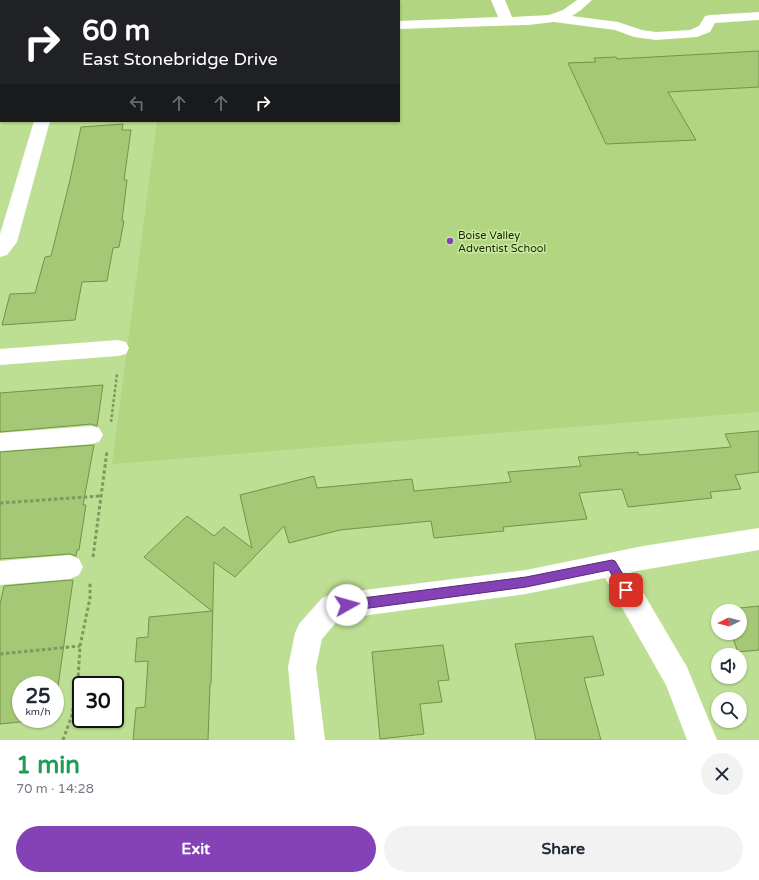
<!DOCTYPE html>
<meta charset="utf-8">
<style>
body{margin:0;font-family:"Varela Round",sans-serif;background:#f2f2f3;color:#1f2937;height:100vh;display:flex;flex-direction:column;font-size:15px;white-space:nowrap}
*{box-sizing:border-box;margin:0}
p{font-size:13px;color:#747a83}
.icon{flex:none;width:22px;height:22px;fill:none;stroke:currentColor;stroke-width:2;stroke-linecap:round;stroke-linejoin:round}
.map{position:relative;height:740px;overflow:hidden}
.sheet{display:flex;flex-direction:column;background:#fff;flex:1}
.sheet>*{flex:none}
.banner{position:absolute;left:0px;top:0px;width:400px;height:122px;box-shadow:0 1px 3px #0004;background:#202124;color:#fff;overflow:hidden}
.needle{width:26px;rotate:264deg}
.tools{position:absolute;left:711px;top:604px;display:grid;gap:8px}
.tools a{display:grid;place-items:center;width:36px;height:36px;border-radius:50%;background:#fff;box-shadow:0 1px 3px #0004;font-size:20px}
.speed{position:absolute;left:12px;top:676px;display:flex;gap:8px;font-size:20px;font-weight:700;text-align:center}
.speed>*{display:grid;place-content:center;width:52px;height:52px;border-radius:50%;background:#fff;box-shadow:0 1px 3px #0004;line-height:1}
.speed small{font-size:10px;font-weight:400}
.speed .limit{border:2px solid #111;border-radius:6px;background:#fff;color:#111}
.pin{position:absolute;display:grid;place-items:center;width:34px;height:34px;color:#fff;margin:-17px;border-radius:8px;box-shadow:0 2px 6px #0006}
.me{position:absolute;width:44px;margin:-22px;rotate:83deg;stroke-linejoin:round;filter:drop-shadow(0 0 3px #0008)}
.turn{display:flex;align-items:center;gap:14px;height:84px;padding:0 16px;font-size:18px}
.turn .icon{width:52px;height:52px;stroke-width:2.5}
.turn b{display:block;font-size:28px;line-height:34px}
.lanes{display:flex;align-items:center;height:38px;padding:0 16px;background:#0003;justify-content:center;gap:20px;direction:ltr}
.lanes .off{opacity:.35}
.round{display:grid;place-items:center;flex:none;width:42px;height:42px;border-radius:21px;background:#f2f2f3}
.summary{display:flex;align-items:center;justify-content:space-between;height:68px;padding:0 16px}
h1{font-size:24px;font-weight:700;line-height:30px;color:#1e9e55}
.primary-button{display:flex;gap:8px;margin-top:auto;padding:8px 16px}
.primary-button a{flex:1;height:46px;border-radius:24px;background:#8442b6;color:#fff;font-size:16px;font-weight:700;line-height:46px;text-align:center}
.primary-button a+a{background:#f2f2f3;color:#1f2937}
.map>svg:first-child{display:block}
.built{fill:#b2d582}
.building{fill:#a4c875;stroke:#749249}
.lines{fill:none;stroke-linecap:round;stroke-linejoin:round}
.path-far1{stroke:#7f985d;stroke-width:2.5;stroke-dasharray:3 2;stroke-linecap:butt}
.path{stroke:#7f985d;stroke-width:3;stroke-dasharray:3.5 2.5;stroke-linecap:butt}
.minor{fill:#fff;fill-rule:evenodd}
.route{fill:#8442b6;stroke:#562b76}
.poi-dot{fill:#8442b6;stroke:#caec9f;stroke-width:1.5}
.labels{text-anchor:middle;stroke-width:3;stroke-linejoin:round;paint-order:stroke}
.poi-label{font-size:11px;fill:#1a2607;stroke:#caec9f;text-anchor:start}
</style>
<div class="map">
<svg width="759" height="740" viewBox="0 0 759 740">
<rect width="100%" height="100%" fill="#bddf93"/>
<path class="built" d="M172 0H759V412L112 464 157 121H399V1Z"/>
<path class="building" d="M759 51V87L668 92 696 140 606 144 568 63 596 62 594 58 616 57 617 59Z
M123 124 122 130H131L124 180H127L122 221H124L119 247 113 248 107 281 82 282 75 320 2 325 10 294 35 293 45 257 51 256 70 180 81 127Z
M103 385 97 426 91 424 0 432V393Z
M759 431V472L735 475 741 489 710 492 712 498 628 507 622 489 579 493 587 519 503 527 504 531 434 538 431 521 340 530 289 543 284 526 235 577 214 562 211 684 210 685 208 740H133L136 708 145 707 148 661 135 662 137 638 148 637 149 617 212 611 144 557 187 516 214 536 224 527 252 548 240 495 314 476 317 488 412 479 414 491 511 482 508 472 581 466 578 457 638 452 639 455 731 447 725 434Z
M94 445 83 505H86L79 550H77L76 556 70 554 0 559V452Z
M70 580H73L55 708V685H21V719H50L0 724V604L4 586Z
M759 606V650L738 652 731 633H740V611L721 610Z
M593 636 604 675 584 678 601 740H536L515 644Z
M443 645 449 680 438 681 442 702 420 704 424 734 380 739 372 652Z"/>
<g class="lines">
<path class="path-far1" d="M111 422 117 374"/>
<path class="path" d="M0 503 101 496
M93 557 107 451
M0 654 80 646
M63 740 72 715 78 680 80 646 90 598V582"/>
<path class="minor" d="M75 0H89V1H75Z
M189 0H203V1H189Z
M491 0H505L512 17 549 15 563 10 577 0H592L581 10 572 16 618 22 642 30 656 32 690 30 699 26 705 16 710 15 759 12V20L715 23 710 32 697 37 656 40 634 37 615 30 554 22 528 25 399 29V21L498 17Z
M0 105H1V115H0Z
M34 121H50L17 242 7 255 0 257V234Z
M118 340 126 342 129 348 126 354 118 356 0 365V349Z
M91 426 99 428 103 435 99 442 91 444 0 451V433Z
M759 528V550L631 572 687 667 717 740H687L666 685 605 578 526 594 339 619 322 639 316 667 325 740H295L288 667 295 633 299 624 322 598 332 594 526 570 643 546Z
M70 555 79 559 83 567 79 575 70 579 0 585V561Z"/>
</g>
<path class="route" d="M612 560 615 561 630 586 632 590 630 593 626 595 622 593 609 570 526 587 347 611 343 609 341 605 343 602 347 600 526 577Z"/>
<circle class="poi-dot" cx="450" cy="241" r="4"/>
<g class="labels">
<g class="poi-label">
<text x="458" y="239">Boise Valley<tspan x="458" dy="13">Adventist School</tspan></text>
</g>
</g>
</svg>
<div class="tools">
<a><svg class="needle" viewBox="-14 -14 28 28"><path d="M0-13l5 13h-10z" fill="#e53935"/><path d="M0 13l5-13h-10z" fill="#747a83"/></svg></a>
<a><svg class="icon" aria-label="sound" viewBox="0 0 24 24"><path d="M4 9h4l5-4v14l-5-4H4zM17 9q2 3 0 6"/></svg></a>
<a><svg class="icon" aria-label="search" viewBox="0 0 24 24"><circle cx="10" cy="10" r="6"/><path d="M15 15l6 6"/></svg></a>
</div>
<div class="speed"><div>25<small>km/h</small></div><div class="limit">30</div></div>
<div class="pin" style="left:626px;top:590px;background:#d93025"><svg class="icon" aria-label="arrive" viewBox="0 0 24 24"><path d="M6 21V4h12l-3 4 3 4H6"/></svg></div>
<svg class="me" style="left:347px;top:605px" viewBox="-20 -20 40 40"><circle r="19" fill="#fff"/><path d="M0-13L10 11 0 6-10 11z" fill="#8442b6"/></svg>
<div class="banner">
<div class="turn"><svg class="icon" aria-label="right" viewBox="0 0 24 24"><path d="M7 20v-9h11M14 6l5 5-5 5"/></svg><div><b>60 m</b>East Stonebridge Drive</div></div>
<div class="lanes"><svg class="icon off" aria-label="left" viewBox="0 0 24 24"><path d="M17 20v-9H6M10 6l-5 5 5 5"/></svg><svg class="icon off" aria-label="ahead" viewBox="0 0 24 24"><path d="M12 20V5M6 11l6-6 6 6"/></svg><svg class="icon off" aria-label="ahead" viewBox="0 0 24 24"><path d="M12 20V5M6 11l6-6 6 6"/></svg><svg class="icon" aria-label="right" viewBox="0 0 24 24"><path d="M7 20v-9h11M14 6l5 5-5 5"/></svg></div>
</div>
</div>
<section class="sheet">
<div class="summary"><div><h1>1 min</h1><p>70 m · 14:28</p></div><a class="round"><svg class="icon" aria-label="close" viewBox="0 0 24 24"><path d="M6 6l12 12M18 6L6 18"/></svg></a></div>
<div class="primary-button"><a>Exit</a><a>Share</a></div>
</section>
